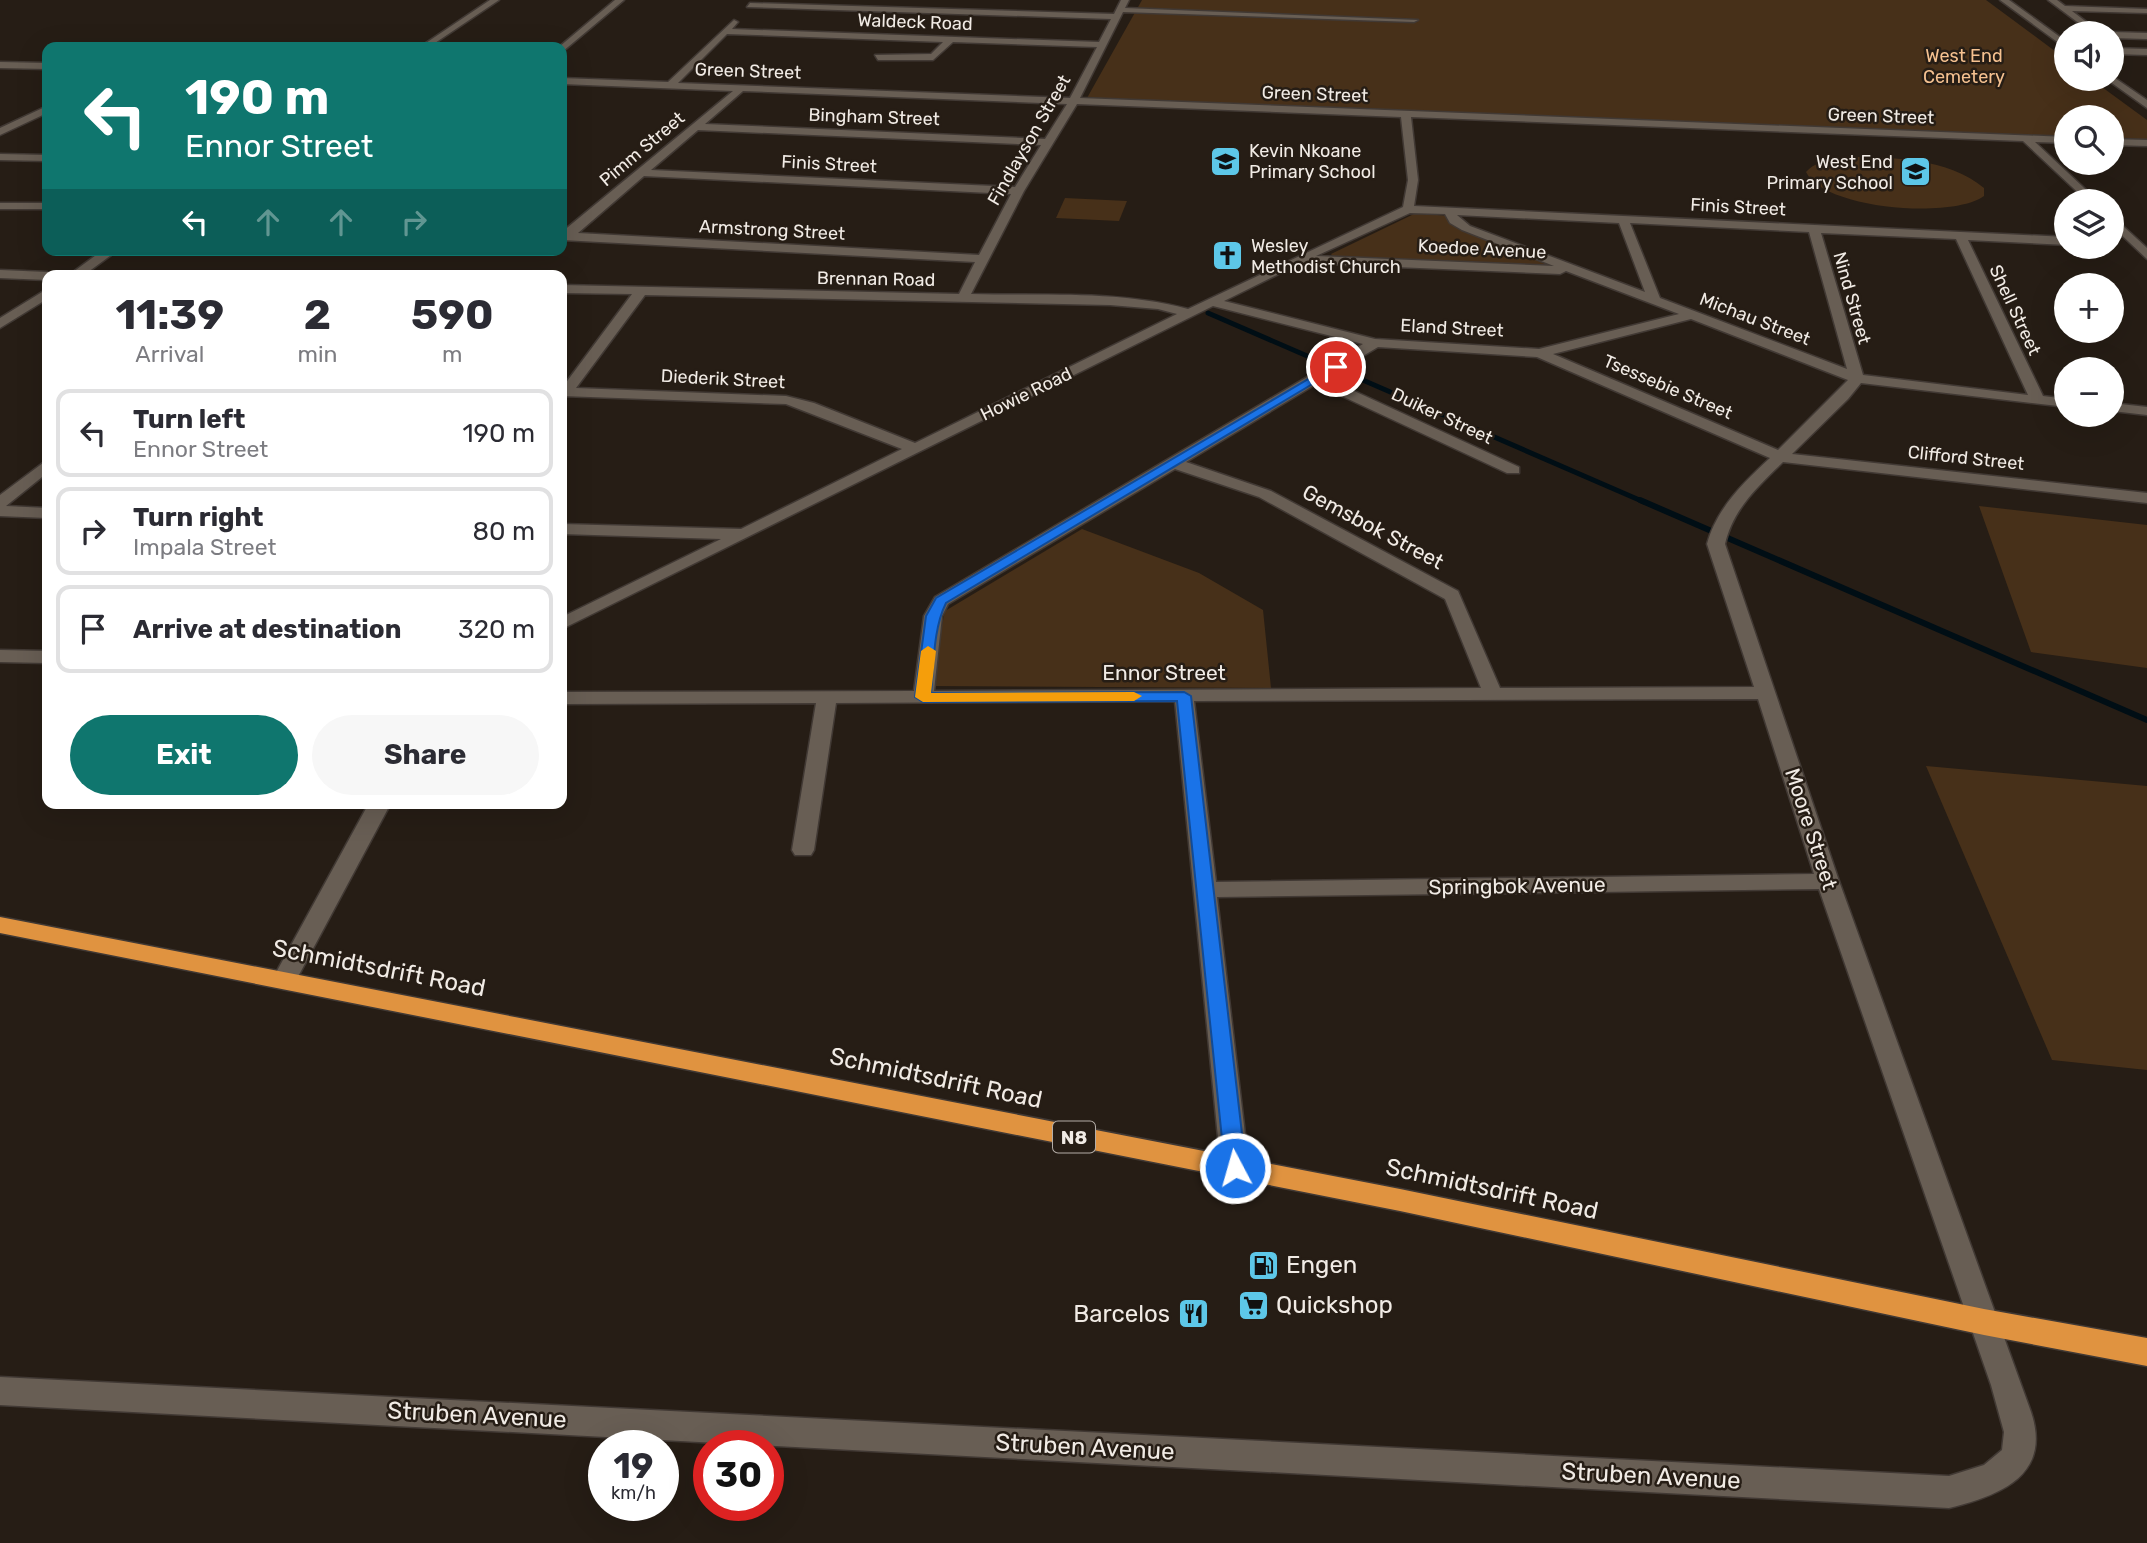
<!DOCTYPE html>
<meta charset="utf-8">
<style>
body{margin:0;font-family:Rubik,sans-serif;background:#f7f7f7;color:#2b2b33;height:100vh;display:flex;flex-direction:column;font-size:26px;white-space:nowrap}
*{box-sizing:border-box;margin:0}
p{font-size:23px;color:#7c7c81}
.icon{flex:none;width:38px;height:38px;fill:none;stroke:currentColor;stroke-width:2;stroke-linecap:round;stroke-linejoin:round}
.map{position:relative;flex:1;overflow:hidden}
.sheet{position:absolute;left:42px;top:270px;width:525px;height:539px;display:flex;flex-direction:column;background:#fff;border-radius:14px;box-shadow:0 7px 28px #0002}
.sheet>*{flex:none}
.banner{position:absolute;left:42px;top:42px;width:525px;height:214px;border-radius:14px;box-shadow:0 7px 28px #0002;background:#0f766e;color:#fff;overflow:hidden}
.controls{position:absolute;left:2054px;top:21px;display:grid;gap:14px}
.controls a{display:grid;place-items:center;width:70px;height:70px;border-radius:50%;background:#fff;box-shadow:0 7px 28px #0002;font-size:35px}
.speed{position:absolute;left:588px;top:1430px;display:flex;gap:14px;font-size:35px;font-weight:700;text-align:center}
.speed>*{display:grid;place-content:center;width:91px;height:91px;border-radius:50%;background:#fff;box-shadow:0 7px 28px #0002;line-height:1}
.speed small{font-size:18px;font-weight:400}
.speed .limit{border:10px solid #d22;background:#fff;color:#111}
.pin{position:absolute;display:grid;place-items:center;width:60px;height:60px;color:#fff;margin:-30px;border:4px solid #fff;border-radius:50%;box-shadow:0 2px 7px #0007}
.me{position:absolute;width:77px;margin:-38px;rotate:354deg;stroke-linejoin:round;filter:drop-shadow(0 0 5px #0008)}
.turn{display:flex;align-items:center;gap:24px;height:147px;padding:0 28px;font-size:32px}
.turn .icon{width:91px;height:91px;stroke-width:2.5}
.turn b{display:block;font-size:49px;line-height:60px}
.lanes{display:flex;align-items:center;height:66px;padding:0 28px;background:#0003;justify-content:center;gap:35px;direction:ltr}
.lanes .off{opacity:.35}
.eta{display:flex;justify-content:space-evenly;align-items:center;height:119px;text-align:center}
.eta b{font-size:42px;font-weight:700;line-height:49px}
.cta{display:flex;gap:14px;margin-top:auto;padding:14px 28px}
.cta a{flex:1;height:80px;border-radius:42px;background:#0f766e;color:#fff;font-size:28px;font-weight:700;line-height:80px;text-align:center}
.cta a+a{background:#f7f7f7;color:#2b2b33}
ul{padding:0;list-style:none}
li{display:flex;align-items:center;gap:21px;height:88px;margin:0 14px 10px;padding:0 14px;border:4px solid #e1e1e2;border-radius:14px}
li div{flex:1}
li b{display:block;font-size:26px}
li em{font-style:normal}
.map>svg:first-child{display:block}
.green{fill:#473019}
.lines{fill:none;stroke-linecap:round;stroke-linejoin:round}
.stream-far1{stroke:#000e15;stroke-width:5}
.stream{stroke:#000e15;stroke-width:6}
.minor-casing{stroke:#413934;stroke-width:3}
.highway-casing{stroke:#413934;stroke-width:3}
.minor{fill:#685e54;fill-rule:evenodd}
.highway{fill:#e09340;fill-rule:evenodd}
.route{fill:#1a73e8;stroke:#114b97;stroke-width:2}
.slow{fill:#f59e0b}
.labels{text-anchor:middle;stroke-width:5;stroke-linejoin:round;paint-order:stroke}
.far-street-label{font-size:18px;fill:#f1ebe5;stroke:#261d15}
.far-park-label{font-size:18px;fill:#f5c190;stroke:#261d15}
.far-poi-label{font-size:18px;fill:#f1ebe5;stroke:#261d15;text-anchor:start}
.shield{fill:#261d15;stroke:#b4ada7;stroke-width:2}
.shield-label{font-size:19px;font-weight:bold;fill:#f1ebe5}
.street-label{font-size:21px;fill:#f1ebe5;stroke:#261d15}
.near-street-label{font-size:24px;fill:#f1ebe5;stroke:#261d15}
.near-poi-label{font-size:24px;fill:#f1ebe5;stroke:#261d15;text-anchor:start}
</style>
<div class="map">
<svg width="2147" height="1543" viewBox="0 0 2147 1543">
<rect width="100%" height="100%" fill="#261d15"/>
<path class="green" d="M1142 0H1986L2067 60V79H2091L2147 120V140L2112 139V117H2067V137L1087 98Z
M1849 157C1892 157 1948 158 1984 188V196C1953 219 1825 210 1806 172 1817 160 1833 159 1849 157Z
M1065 198 1127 201 1119 221 1056 218Z
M1416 213 1448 216 1450 220 1563 268 1334 258 1331 254Z
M1979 506 2147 525V668L2031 652Z
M1082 529 1199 573 1263 610 1271 688 929 686 945 611Z
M1926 766 2147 786V1070L2052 1060Z"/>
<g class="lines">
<path class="stream-far1" d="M1208 313 1644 502"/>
<path class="stream" d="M1640 500 2147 720"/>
<defs>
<path id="minor" d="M490 0H499L429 47H420Z
M615 0H624L562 52 559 47Z
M1121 0H1129L1125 8 1418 20 1414 22 1123 12 1080 98 2067 137V143L2035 142 2098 201H2087L2023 141 1411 117 1418 180 1414 206 2067 237V245L1968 240 2043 396 2067 399V407L1861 383 1848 399 1792 454 2147 493V503L1783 462C1758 486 1733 509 1725 544L1839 881 2031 1412C2052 1475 2001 1495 1949 1508L0 1405V1377L1949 1476 1984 1465 2002 1450 2004 1432 1991 1385 1819 889 1217 897 1249 1168 1245 1176 1235 1179 1225 1176 1221 1168 1175 701 836 703 814 850 811 855H795L792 850 816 703 562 704V692L914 691 924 616 935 597 1363 344 1213 306 562 629V617L721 539 562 534V524L741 529 902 449 786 404 562 396V388L632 294 562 293V285L959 294 975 262 562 240V232L733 91 562 84V78L668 82 734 20 738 22 732 29 1099 42 1111 19 747 7 750 3 1114 14ZM727 34 943 42 931 54 875 55 878 60H933L953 42 1097 47 1070 98 678 83ZM743 91 1067 104 1045 139 705 124ZM1077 104 1401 117 1408 180 1403 207 1188 309C1118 290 1043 296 971 294L1024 191ZM698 130 1041 145 1015 187 651 170ZM644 176 1011 194 979 255 578 233ZM1410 213 1445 214 1450 223 1462 230 1554 266 1316 256ZM1457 215 1619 223 1645 292 1470 226ZM1630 223 1809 232 1847 369 1660 298ZM1821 233 1956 239 2028 395 1863 375ZM1301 263 1560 274 1566 271 1679 314 1539 349 1375 339 1224 301ZM645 295 1110 305 1158 309 1177 314 915 443 814 403 786 396 576 388ZM1691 319 1848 380 1778 450 1553 354ZM1378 347 1537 357 1770 458C1743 483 1717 508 1707 544L1754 687 1500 688 1458 591 1271 491 1186 462 1316 384 1507 473H1519V467L1326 378ZM1175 469 1259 497 1445 599 1481 688 934 691 942 616 948 604ZM1758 699 1814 874 1216 882 1194 701Z
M2000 0H2009L2067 42V49Z
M2048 0H2057L2065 6 2147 9V13L2072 11 2101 33H2092Z
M2112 32 2147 33V39L2112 38V33H2109Z
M2112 48 2147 49V55L2112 54Z
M0 62 47 63V69L0 68Z
M2112 76 2147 100V108L2109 81Z
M47 106V113L0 135V128Z
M2112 139 2147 140V146L2112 145Z
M0 154 47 155V161L0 160Z
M0 203H47V209H0Z
M2112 216 2147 248V259L2112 226Z
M103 250H118L84 275H69Z
M0 270 47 272 52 275H47V280L0 278Z
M47 289V299L0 328V318Z
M2112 403 2147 407V415L2112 411Z
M47 460V473L6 506 47 508V518L0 516V495Z
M0 650 47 651V663L0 662Z
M369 803H391L293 986 284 989 275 986 272 980Z"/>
<path id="highway" d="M0 917 1400 1189 1984 1309 2147 1338V1366L1984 1335 1400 1211 0 933Z"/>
</defs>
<use href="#minor" class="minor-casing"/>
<use href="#highway" class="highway-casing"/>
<use href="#minor" class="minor"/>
<use href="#highway" class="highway"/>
</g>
<path class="route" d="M1332 365 1341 367 946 603C933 629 934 664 931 693L1184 692 1191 696 1246 1168 1243 1174H1228L1225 1168 1177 701 923 702 915 697 926 616 936 598Z"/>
<path class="slow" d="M928 646 936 651 931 693 1134 692 1142 696 1134 701 923 702 915 697 921 651Z"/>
<defs>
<symbol id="school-square" viewBox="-11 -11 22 22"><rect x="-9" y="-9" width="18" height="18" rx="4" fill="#5dc7e8" stroke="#261d15"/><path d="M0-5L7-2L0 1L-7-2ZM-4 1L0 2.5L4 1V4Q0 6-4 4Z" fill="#111"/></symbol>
<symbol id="church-square" viewBox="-11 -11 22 22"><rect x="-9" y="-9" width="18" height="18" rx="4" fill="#5dc7e8" stroke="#261d15"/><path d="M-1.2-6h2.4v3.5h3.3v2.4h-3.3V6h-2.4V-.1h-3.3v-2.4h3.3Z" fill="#111"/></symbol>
<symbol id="fuel-square" viewBox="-11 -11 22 22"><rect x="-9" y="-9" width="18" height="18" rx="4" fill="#5dc7e8" stroke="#261d15"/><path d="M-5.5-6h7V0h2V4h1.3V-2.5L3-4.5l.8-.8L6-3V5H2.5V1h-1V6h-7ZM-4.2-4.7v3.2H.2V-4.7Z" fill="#111"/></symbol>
<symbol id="supermarket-square" viewBox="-11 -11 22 22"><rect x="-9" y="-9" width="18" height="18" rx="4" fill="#5dc7e8" stroke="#261d15"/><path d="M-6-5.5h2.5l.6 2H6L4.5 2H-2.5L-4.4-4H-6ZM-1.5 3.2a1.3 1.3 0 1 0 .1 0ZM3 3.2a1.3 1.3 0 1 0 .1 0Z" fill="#111"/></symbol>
<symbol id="restaurant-square" viewBox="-11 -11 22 22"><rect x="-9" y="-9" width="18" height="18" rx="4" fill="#5dc7e8" stroke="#261d15"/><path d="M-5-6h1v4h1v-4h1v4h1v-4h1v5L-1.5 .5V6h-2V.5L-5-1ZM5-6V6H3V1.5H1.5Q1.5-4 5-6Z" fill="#111"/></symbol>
</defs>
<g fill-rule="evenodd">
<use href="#school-square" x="1208" y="144" width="35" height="35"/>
<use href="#school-square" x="1898" y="154" width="35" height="35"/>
<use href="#church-square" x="1210" y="238" width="35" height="35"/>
<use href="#fuel-square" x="1246" y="1248" width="35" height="35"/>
<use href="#supermarket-square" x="1236" y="1288" width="35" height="35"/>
<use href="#restaurant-square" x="1176" y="1296" width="35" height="35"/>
</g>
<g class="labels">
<g class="far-street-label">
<text transform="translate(915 22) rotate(2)" y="6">Waldeck Road</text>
<text transform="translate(748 71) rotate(2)" y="6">Green Street</text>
<text transform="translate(1315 94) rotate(2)" y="6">Green Street</text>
<text transform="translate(1881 116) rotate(2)" y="6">Green Street</text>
<text transform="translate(874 117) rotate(2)" y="6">Bingham Street</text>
<text transform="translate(1029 140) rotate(-60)" y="6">Findlayson Street</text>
<text transform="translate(642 149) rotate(-40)" y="6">Pimm Street</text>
<text transform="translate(829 164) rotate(3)" y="6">Finis Street</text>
<text transform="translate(1738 207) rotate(3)" y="6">Finis Street</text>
<text transform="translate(772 230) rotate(3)" y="6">Armstrong Street</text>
<text transform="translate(1482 249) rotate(3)" y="6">Koedoe Avenue</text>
<text transform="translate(876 279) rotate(1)" y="6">Brennan Road</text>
<text transform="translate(1852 298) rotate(74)" y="6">Nind Street</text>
<text transform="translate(2015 310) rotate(65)" y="6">Shell Street</text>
<text transform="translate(1755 319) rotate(21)" y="6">Michau Street</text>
<text transform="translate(1452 328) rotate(3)" y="6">Eland Street</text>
<text transform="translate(723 379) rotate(3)" y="6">Diederik Street</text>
<text transform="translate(1668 387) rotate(23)" y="6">Tsessebie Street</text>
<text transform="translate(1026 394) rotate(-26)" y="6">Howie Road</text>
<text transform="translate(1442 416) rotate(25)" y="6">Duiker Street</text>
<text transform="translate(1966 458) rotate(6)" y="6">Clifford Street</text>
</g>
<g class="far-park-label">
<text x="1964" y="62">West End<tspan x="1964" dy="21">Cemetery</tspan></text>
</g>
<g class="far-poi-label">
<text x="1249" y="157">Kevin Nkoane<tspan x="1249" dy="21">Primary School</tspan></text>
<text x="1893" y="168" text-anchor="end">West End<tspan x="1893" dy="21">Primary School</tspan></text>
<text x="1251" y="252">Wesley<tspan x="1251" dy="21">Methodist Church</tspan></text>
</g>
<rect class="shield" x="1053" y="1121.5" width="42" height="31" rx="5"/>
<g class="shield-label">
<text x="1074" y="1144">N8</text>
</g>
<g class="street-label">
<text transform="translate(1373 527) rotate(28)" y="7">Gemsbok Street</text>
<text x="1164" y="680">Ennor Street</text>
<text transform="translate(1811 829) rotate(72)" y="7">Moore Street</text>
<text transform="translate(1517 886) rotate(-1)" y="7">Springbok Avenue</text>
</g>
<g class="near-street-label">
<text transform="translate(379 968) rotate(11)" y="8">Schmidtsdrift Road</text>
<text transform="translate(936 1078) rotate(12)" y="8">Schmidtsdrift Road</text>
<text transform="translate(1492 1189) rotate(12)" y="8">Schmidtsdrift Road</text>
<text transform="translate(477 1415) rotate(3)" y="8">Struben Avenue</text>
<text transform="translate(1085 1447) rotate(3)" y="8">Struben Avenue</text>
<text transform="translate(1651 1476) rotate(3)" y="8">Struben Avenue</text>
</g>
<g class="near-poi-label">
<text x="1286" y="1273">Engen</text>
<text x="1276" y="1313">Quickshop</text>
<text x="1170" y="1322" text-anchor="end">Barcelos</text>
</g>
</g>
</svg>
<div class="controls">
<a><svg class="icon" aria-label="sound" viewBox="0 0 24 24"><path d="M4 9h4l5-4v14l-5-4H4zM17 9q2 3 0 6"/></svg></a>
<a><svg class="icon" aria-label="search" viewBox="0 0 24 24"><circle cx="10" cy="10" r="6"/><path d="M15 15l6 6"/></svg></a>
<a><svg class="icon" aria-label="layers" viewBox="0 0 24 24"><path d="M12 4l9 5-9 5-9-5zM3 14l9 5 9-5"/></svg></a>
<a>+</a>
<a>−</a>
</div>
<div class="speed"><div>19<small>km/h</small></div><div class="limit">30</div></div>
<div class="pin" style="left:1336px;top:367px;background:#d93025"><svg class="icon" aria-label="arrive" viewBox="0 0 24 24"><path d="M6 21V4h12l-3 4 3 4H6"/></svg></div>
<svg class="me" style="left:1235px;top:1168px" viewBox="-20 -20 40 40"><circle r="17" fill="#1a73e8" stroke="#fff" stroke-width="3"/><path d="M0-11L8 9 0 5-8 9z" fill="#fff"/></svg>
<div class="banner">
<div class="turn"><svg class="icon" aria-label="left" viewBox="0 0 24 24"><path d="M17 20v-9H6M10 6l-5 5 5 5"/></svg><div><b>190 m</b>Ennor Street</div></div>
<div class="lanes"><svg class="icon" aria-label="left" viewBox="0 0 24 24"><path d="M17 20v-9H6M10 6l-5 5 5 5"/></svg><svg class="icon off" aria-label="ahead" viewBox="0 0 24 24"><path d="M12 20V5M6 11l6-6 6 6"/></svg><svg class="icon off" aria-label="ahead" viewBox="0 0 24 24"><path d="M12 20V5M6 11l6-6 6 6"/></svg><svg class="icon off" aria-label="right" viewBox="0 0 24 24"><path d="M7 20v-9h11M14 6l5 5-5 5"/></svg></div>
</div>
<section class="sheet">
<div class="eta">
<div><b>11:39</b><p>Arrival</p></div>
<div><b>2</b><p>min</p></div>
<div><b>590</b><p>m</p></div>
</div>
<ul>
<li><svg class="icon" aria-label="left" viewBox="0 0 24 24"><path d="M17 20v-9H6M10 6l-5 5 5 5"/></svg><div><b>Turn left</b><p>Ennor Street</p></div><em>190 m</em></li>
<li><svg class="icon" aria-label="right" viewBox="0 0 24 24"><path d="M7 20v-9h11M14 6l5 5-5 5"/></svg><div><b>Turn right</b><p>Impala Street</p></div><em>80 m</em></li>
<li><svg class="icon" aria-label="arrive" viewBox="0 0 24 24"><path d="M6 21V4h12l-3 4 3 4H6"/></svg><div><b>Arrive at destination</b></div><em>320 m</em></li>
</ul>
<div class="cta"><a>Exit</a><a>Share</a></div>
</section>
</div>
